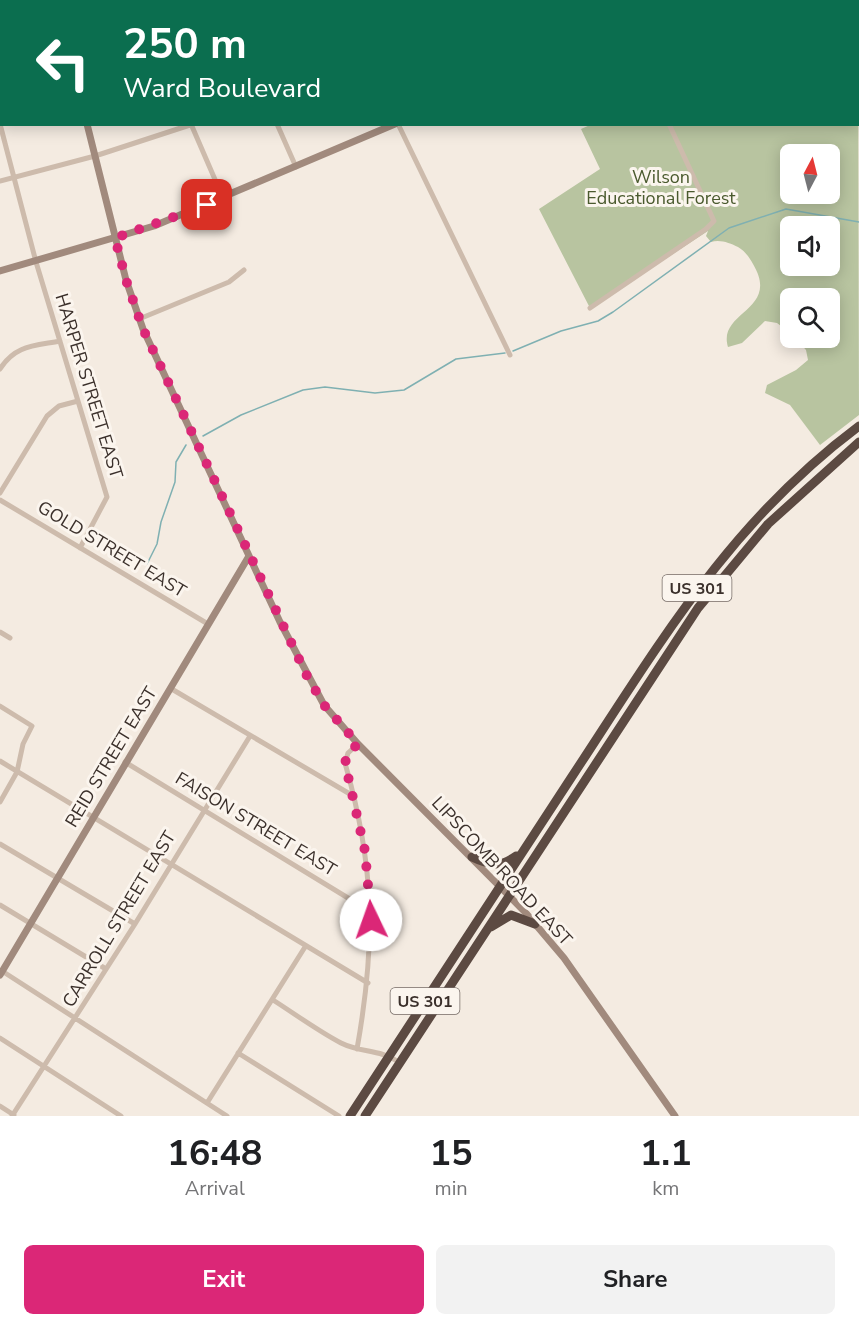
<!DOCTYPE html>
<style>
body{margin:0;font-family:"Nunito Sans",sans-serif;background:#f2f2f2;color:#202124;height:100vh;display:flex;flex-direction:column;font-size:22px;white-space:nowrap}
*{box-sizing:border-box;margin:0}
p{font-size:20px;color:#757577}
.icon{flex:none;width:33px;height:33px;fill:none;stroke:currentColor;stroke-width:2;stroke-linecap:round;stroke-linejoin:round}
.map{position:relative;height:1116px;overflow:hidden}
.sheet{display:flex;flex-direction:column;background:#fff;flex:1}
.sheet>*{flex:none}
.guide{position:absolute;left:0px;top:0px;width:860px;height:126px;box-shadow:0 3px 15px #0003;background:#0b6e4f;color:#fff;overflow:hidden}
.needle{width:39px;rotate:7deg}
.buttons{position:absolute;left:780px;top:144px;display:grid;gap:12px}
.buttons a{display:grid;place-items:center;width:60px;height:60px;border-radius:9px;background:#fff;box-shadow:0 3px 15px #0003;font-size:30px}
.pin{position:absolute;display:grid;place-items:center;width:51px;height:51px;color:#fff;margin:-26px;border-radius:12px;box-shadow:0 3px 9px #0006}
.me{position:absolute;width:66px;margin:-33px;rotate:357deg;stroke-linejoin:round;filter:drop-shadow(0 0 4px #0008)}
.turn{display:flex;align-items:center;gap:21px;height:126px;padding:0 24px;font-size:27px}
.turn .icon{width:78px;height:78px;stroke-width:2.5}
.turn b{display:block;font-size:42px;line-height:51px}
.eta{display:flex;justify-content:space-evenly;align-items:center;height:102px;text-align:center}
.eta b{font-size:36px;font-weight:700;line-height:42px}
.cta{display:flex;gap:12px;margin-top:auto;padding:12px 24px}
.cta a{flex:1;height:69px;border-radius:9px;background:#db2777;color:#fff;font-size:24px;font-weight:700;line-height:69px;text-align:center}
.cta a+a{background:#f2f2f2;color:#202124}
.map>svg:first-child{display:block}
.green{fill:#b8c4a0;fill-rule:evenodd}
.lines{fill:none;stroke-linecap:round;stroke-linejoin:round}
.stream{stroke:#7fb0b2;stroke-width:1.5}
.street{stroke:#cdbbac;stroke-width:5}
.secondary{stroke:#a18a7d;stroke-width:7}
.highway{stroke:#5c4a42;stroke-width:9}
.route{stroke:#db2777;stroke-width:10;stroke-dasharray:0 18}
.labels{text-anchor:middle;stroke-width:6;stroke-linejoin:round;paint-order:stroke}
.shield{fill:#fbf5ee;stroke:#756b66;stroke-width:1.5}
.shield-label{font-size:16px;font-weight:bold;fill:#3b302b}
.park-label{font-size:18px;fill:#4a5a2e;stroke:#fbf5ee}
.street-label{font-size:18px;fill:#3b302b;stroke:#fbf5ee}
</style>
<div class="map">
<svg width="859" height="1116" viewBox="0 0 859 1116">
<rect width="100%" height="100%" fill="#f4ebe1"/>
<path class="green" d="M651 0H847L848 1H649Z
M858 12 859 415 820 445 790 405 765 393 767 385 796 370 808 360 806 350 795 338H830V298H790V333L777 323 765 321 742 343 728 347C717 311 781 311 753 264 749 257 745 251 738 247 730 243 720 239 711 242L706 236 708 231 590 308 539 209 600 169 581 129 590 125 858 124ZM790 154H830V194H790ZM790 226H830V266H790Z"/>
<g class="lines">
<path class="stream" d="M818 0 820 2
M858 37 859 38
M513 351 561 331 598 321 613 312 729 228 786 209 859 222
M203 436 241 415 303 390 325 387 375 393 404 390 456 359 505 353
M147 564 157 544 161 522 175 482 176 462 186 445"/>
<path class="street" d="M137 0 138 2
M223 0 224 2
M353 0 354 2
M439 0V2
M524 0V2
M608 0 609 2
M98 2 100 0
M464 2 467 0
M0 66 2 65
M0 124 36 262 107 497 80 548
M191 124 223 198
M277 124 296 167
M398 124 510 355
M0 181 95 156 193 124
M590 308 706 229 714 221 669 124
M139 319 229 282 244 270
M0 369C15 345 34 346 60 341
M0 493 47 416 59 406 78 401
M0 500 208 624
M0 632 10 638
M170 688 355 797
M0 706 32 726 23 744 17 772 0 802
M0 761 368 983
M125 762 371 912
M0 844 135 924
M0 905 106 969
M2 971 227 1116
M273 1000C295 1014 318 1031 341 1043 361 1053 379 1049 399 1062
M0 1038 121 1116
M357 1049C376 942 375 868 345 763L348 753 358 744
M238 1053 339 1116
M207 1103 305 947
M0 1106 14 1115
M12 1116 135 924 250 736"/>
<path class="secondary" d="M54 0 55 2
M617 2 620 0
M87 124 126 280 143 329 280 622 324 705 358 744 525 912 564 958 675 1116
M0 271 154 226 395 124
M0 975 249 556"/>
<path class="highway" d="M472 857C489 865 500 868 516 856
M491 927 511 915 535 924
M350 1116C424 1004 497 891 571 778 658 646 729 523 859 426
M365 1116 698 608 768 524 859 442"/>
</g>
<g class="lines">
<path class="route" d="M207 205 115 238 126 280 143 329 307 676 324 705 358 744 348 753 345 763 365 851 371 920"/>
</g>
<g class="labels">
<g class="shield">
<rect x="662.5" y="575" width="69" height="26" rx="4.5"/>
<rect x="390.5" y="988" width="69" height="26" rx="4.5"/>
</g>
<g class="shield-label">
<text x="697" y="594">US 301</text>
<text x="425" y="1007">US 301</text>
</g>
<g class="park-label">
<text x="661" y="183">Wilson<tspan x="661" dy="21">Educational Forest</tspan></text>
</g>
<g class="street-label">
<text transform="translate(89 386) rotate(73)" y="6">HARPER STREET EAST</text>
<text transform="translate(112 549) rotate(31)" y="6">GOLD STREET EAST</text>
<text transform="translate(111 757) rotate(-59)" y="6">REID STREET EAST</text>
<text transform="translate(256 824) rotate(31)" y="6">FAISON STREET EAST</text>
<text transform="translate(502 871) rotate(47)" y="6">LIPSCOMB ROAD EAST</text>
<text transform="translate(119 919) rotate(-59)" y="6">CARROLL STREET EAST</text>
</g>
</g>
</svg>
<div class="buttons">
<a><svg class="needle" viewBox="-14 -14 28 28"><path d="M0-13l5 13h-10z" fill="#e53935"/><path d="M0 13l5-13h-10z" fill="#757577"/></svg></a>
<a><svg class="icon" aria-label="sound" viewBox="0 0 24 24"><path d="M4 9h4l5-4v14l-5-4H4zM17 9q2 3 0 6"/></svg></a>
<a><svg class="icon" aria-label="search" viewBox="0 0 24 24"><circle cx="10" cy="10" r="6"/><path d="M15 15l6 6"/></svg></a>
</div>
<div class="pin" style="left:207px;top:205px;background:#d93025"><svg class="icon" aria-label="arrive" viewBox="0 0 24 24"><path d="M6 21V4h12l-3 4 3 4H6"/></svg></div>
<svg class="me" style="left:371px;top:920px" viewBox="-20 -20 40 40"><circle r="19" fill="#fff"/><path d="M0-13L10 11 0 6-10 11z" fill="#db2777"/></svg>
<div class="guide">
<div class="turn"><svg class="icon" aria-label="left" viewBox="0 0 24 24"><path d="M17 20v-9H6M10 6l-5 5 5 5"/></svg><div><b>250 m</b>Ward Boulevard</div></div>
</div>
</div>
<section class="sheet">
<div class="eta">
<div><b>16:48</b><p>Arrival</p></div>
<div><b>15</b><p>min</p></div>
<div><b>1.1</b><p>km</p></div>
</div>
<div class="cta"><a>Exit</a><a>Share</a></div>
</section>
